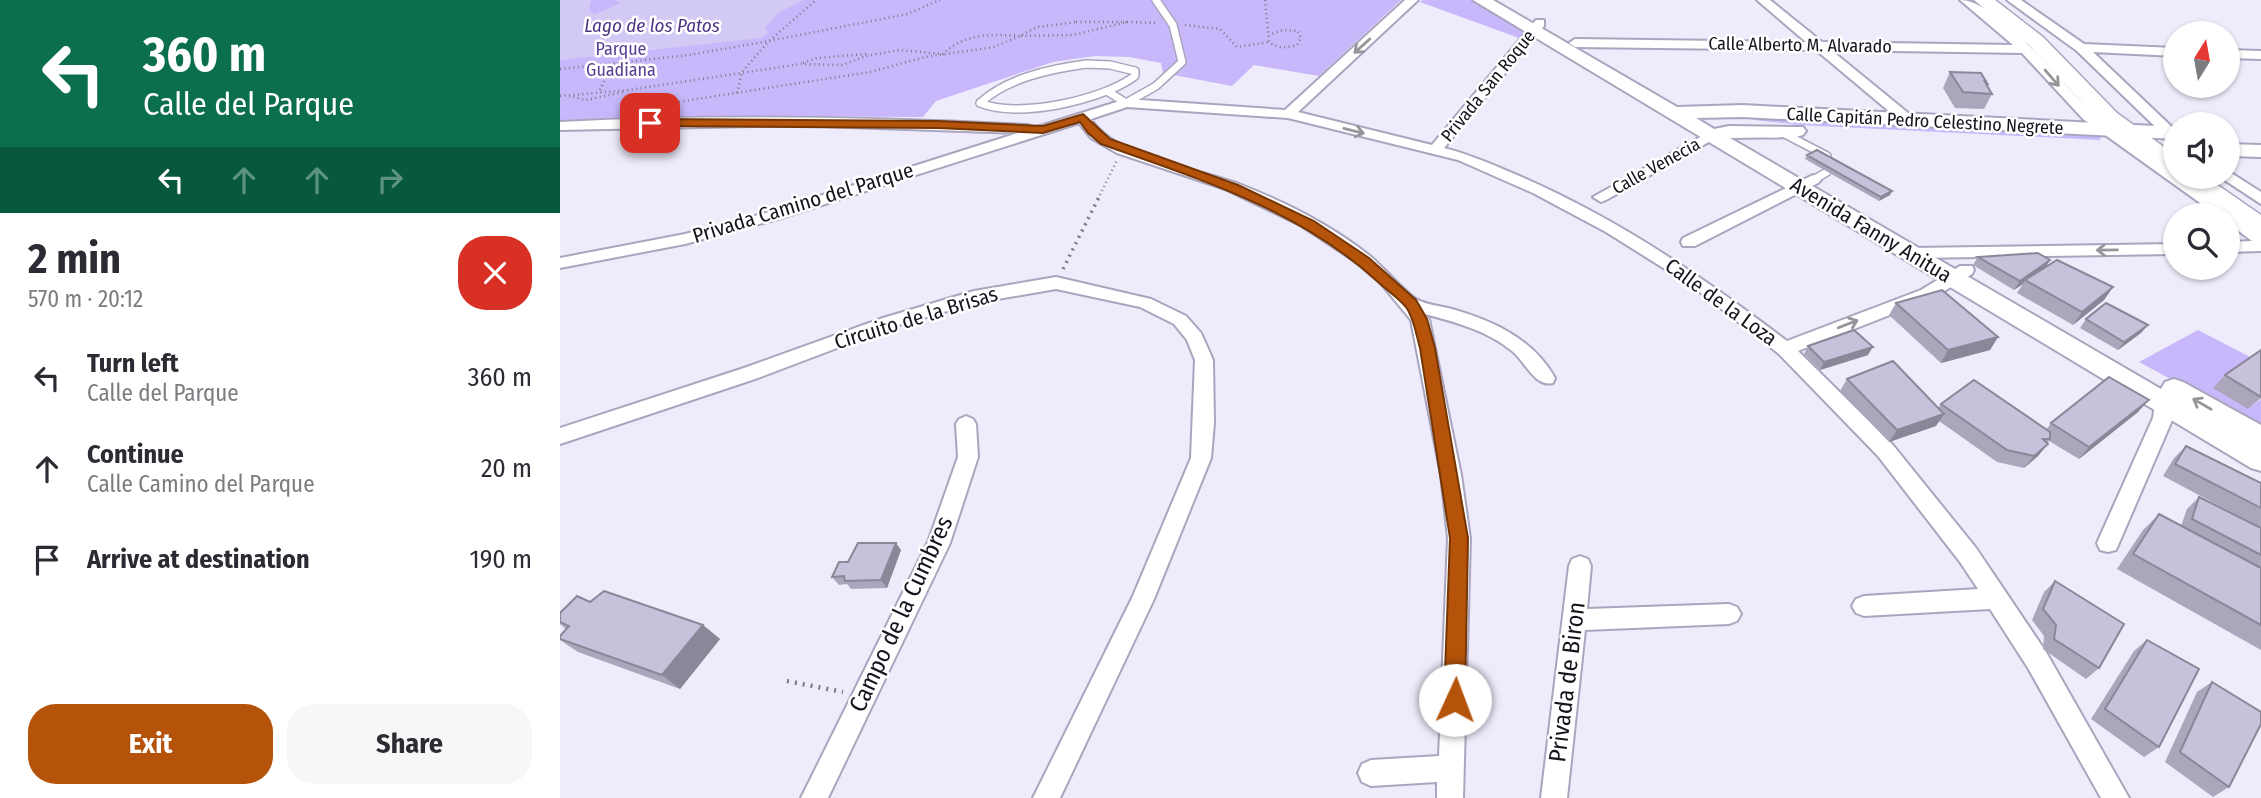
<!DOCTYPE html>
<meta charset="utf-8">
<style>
body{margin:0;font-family:"Fira Sans Condensed",sans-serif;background:#f7f7f7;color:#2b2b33;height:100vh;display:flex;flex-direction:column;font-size:26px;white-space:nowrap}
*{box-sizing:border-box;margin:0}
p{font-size:23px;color:#7c7c81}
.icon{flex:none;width:38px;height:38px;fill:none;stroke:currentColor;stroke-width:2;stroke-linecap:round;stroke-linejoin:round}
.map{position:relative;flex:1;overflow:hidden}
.side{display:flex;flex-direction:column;background:#fff;width:560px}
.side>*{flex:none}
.guide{background:#0b6e4f;color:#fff;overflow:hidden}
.needle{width:46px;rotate:11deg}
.tools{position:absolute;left:1603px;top:21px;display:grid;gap:14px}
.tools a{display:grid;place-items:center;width:77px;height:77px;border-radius:50%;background:#fff;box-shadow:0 2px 5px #0004;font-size:35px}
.pin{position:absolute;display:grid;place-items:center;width:60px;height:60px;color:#fff;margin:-30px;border-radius:14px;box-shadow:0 4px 10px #0006}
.me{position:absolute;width:77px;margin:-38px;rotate:2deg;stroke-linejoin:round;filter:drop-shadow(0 0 5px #0008)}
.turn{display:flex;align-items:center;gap:24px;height:147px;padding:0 28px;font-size:32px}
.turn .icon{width:91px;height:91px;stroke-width:2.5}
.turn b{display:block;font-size:49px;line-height:60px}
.lanes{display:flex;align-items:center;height:66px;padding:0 28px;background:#0003;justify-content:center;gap:35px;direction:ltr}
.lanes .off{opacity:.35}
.round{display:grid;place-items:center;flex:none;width:74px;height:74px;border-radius:28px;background:#f7f7f7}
.summary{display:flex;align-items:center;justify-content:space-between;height:119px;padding:0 28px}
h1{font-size:42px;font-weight:700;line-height:52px}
.button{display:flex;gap:14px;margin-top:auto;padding:14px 28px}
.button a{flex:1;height:80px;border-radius:28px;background:#b45309;color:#fff;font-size:28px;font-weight:700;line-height:80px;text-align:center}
.button a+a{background:#f7f7f7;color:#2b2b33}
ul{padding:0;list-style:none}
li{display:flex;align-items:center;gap:21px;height:91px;padding:0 28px}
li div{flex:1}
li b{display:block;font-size:26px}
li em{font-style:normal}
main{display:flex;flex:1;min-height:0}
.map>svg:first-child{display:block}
.green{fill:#c8b8fb}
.water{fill:#d3c9f5}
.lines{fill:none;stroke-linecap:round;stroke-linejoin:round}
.lane-casing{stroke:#aaa5be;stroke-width:10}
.street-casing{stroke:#aaa5be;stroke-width:4}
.secondary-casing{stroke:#aaa5be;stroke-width:4}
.primary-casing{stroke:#aaa5be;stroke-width:3}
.path-far2{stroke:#7c7a86;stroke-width:2.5;stroke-dasharray:1 3.5;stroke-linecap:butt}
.path-far1{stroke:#7c7a86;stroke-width:3.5;stroke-dasharray:2 5;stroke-linecap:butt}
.path{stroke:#7c7a86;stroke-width:4.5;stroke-dasharray:2 6;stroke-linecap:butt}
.lane{stroke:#fff;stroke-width:7}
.street{fill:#fff;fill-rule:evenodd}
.secondary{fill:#fff;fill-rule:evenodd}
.primary{fill:#fff;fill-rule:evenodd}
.wall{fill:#aba6bc}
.shaded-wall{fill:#8b8799}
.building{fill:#c7c1db;stroke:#8b8799;stroke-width:2}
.oneway{stroke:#969599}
.route{fill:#b45309;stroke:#753606;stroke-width:2}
.labels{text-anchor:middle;stroke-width:5;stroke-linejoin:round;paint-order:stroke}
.far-street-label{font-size:18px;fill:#15131c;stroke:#fff}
.far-park-label{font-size:18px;fill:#5a3f92;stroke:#fff}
.far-water-label{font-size:19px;font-style:italic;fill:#4e3284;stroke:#fff}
.street-label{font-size:21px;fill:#15131c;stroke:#fff}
.near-street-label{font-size:24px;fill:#15131c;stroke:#fff}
</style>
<main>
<section class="side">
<div class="guide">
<div class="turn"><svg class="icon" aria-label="left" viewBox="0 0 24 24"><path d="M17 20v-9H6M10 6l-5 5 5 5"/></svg><div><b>360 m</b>Calle del Parque</div></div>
<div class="lanes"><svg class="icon" aria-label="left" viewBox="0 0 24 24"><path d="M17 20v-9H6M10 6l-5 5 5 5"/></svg><svg class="icon off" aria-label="ahead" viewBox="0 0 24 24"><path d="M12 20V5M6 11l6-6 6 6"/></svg><svg class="icon off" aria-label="ahead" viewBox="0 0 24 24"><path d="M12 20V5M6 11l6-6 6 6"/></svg><svg class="icon off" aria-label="right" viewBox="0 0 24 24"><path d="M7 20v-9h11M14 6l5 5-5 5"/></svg></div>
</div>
<div class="summary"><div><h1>2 min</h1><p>570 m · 20:12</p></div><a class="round" style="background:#d93025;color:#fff"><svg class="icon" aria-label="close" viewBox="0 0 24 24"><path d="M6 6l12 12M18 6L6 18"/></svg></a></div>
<ul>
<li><svg class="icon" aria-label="left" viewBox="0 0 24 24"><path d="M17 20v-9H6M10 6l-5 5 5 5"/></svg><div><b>Turn left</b><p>Calle del Parque</p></div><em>360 m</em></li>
<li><svg class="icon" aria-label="ahead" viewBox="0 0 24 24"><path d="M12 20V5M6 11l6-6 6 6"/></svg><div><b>Continue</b><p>Calle Camino del Parque</p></div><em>20 m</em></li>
<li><svg class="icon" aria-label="arrive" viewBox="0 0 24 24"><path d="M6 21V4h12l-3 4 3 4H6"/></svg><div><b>Arrive at destination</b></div><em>190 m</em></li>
</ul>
<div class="button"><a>Exit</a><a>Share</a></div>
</section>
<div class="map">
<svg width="1701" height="798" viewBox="0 0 1701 798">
<rect width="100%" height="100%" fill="#eeebfb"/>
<path class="green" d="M0 0H841L759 76 694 65 672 86 603 73 601 63 569 57 536 56 493 62 376 101 363 117 167 116 0 122Z
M863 0H911L967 30 959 38 860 2Z
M1193 117 1531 131 1541 136 1540 140 1240 125 1194 120Z
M1638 330 1694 359 1688 409 1701 399V428L1579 362Z"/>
<path class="water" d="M0 0H31L29 9 34 15 60 3 55 0H243L218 13 205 28 208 33 201 38 0 60Z"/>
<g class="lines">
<defs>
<path id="lane" d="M526 64 550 65 575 71V76C543 100 458 119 420 103 447 78 490 69 526 64Z
M547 91 566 103 596 86 622 62 613 25 596 0
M1221 132 1267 156
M1253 180 1267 172"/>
<path id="street" d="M845 0H858L738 112 872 145 976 20H984V26L884 148C912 155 938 167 964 178 1060 220 1144 278 1227 341L1361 290 1400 266H1412L1414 270 1412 274 1373 298 1238 351 1332 444 1416 548 1486 652 1569 798H1541L1468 668 1430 609 1304 616 1296 613 1292 606 1296 599 1304 596 1418 589 1400 562 1318 456 1219 354 1132 286 1046 232 973 193 898 160 728 118 567 107 531 119C556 159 637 168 679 184 725 202 771 225 810 256 822 266 847 294 856 299 866 305 881 306 892 309 934 321 973 339 995 378L993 383C975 388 965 361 952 351 928 331 895 322 865 314L869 319 901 475 910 538 903 798H877V782L811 786 802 782 798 773 802 764 811 760 879 756 888 538 881 475 851 320 819 281 796 262 742 226 665 189 557 153 531 138 519 123 218 219 125 244 0 268V258L125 234 206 213 458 133 234 125 0 130V122C156 114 312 117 468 125L474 128 566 99 725 110Z
M1197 0H1210L1262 42 1453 45 1400 0C1439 0 1502 85 1532 112 1557 134 1588 152 1615 171V177H1623L1701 232V251L1668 252V242L1692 241 1668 223V215H1657L1523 119 1462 53 1271 50 1353 117 1355 120 1348 124 1343 123 1256 50 1015 47 1009 43 1015 39 1246 42Z
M1447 0H1461L1524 44 1615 48V56L1533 52 1615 130V142L1610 141 1517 51Z
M1668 50 1701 51V59L1668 58Z
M1151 131 1156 132V138L1046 200 1041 202 1033 197Z
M1668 171 1701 192V204L1663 179 1661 177H1668Z
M1253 175 1258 177 1261 180 1258 183 1135 246H1123L1121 242 1123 238Z
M1615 244V254L1351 258 1343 253 1351 248Z
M496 277 591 299 626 316 641 333 653 360 654 423 651 458 594 599 500 798H473L573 596 631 458 635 360 627 340 614 324 580 307 496 289 415 303 335 326 198 378 0 444V428L184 368 323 318 414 291Z
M1610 384 1617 386 1620 391 1613 418 1556 550 1548 552 1540 550 1537 543 1593 418 1595 403 1603 386Z
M406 416 413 419 416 424 418 457 390 543 268 798H241L368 542 398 457 396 424 399 419Z
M1020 556 1028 559 1031 566 1027 609 1169 604 1177 607 1181 614 1177 621 1169 624 1025 630 1007 798H981L1009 566 1012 559Z"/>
<path id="secondary" d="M913 0H933L1117 107 1183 105 1615 127V139L1183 117 1136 118 1154 129 1169 126 1243 127 1246 131 1243 135 1236 137 1170 138 1601 389 1605 382 1614 379 1623 382 1701 425V471L1691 468Z
M1668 144 1701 145V157L1668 156Z"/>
<path id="primary" d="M1414 0H1435L1483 37 1557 113 1615 155V173L1607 171 1541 123 1469 45Z
M1619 177H1646L1701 215V235L1692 232Z"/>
</defs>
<use href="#lane" class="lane-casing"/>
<use href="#street" class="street-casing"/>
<use href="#secondary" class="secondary-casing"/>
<use href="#primary" class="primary-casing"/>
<path class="path-far2" d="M705 0 709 42C718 49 727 48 737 45L741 38 738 31 723 30 709 35
M516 22H567L513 35 460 36 477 27Z
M567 22 596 23
M625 25 660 29 677 47 709 42
M243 63 257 58 307 54
M0 69 129 55 209 41 256 0
M40 90 52 64
M177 93 182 72 209 41 347 14 380 0
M0 96 68 90 241 64 282 65 306 56 339 50 383 54C405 33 431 34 460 36
M9 96 26 100 63 92
M79 108 310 72 365 57 434 47 460 36
M538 199 557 160"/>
<path class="path-far1" d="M503 269 539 197"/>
<path class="path" d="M227 681 283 692"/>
<use href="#lane" class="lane"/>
<use href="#street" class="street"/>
<use href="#secondary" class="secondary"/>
<use href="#primary" class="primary"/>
</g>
<path class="wall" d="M1390 72 1427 83 1426 85 1432 94 1424 109 1395 108 1383 88Z
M1247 155 1330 195 1319 201 1245 159Z
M1418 257 1486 267 1553 287 1544 300 1513 325 1457 293 1463 284 1454 290 1413 265Z
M1336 303 1438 337 1430 350 1381 363 1329 315Z
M1526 319 1588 325 1581 333 1558 350 1520 328Z
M1248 346 1308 355 1260 370 1244 354Z
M1701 350V398L1688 409 1653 388 1665 375Z
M1287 379 1378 408 1381 404 1486 430 1491 423 1578 412 1519 459 1489 441 1478 456 1464 468 1437 462 1379 421 1376 426 1329 442 1280 391Z
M1626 446 1701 483V528L1603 476 1614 458Z
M1639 497 1701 528V650L1557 569 1583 530 1599 514 1621 526 1627 509Z
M341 550 327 588 291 589 287 584 279 585 272 577 288 562Z
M1495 581 1539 668 1526 679 1483 649 1484 636 1472 620 1484 592Z
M30 602 143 625 160 639 120 689 18 652 0 640V636L6 629 0 624V613Z
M1587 640 1599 747 1584 757 1531 719 1574 651Z
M1652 682 1669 787 1653 797 1605 762 1637 692Z"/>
<path class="shaded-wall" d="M1332 191 1330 195 1319 201 1321 197Z
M1490 260 1485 269 1465 280 1463 284 1454 290 1460 281Z
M1553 287 1544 300 1513 325 1522 312Z
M1588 325 1581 333 1558 350 1564 342Z
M1438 337 1430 350 1381 363 1388 350Z
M1313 347 1308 355 1260 370 1264 362Z
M1589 400 1578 412 1519 459 1529 447Z
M1384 414 1376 426 1329 442 1337 430Z
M1488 444 1478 456 1464 468 1474 456Z
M336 543 341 550 327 588 321 580Z
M143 625 160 639 120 689 102 675Z"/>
<path class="building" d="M1390 72 1421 73 1427 83 1425 82 1432 94 1403 92Z
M1257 150 1332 191 1321 197 1247 155Z
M1478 253 1490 260 1460 281 1418 257Z
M1497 260 1553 287 1522 312 1465 280Z
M1382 290 1438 337 1388 350 1336 303Z
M1546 303 1588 325 1564 342 1526 319Z
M1294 330 1313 347 1264 362 1248 346Z
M1701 350V397L1665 375Z
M1333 361 1384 414 1337 430 1287 379Z
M1549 377 1589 400 1529 447 1491 423Z
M1414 380 1490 432V439H1483L1488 444 1474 456 1447 450 1381 404Z
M1626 446 1701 483V508L1615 464Z
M1639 497 1701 528V555L1632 519Z
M1599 514 1701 568V625L1573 554Z
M298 543H336L321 580 285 581 284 576 272 577 279 562H288Z
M1495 581 1564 624 1539 668 1494 639 1496 625 1483 609Z
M44 591 143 625 102 675 0 639V636L9 626 0 622V613L17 596 30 602Z
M1587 640 1639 669 1599 747 1545 709Z
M1652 682 1701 712V724L1669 787 1620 752Z"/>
<defs><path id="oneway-shaft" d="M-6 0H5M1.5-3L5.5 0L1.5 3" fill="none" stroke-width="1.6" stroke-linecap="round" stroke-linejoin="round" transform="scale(1.75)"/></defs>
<g class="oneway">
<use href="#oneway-shaft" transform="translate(802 46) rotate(138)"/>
<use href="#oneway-shaft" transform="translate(1492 78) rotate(49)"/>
<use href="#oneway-shaft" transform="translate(794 131) rotate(14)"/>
<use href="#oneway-shaft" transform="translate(1547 250) rotate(179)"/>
<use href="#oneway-shaft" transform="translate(1288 324) rotate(-21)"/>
<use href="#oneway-shaft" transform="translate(1642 404) rotate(-150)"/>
</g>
<path class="route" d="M523 114 550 139 678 185 754 221 809 258 856 300 867 319 875 348 908 538 905 700 902 707 895 710 888 707 884 700 890 538 860 348C856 334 854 318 846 307 838 298 827 290 818 282 740 210 639 179 541 144L528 133 520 122 483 133 378 128 90 126 84 123 90 119 378 121 483 126Z"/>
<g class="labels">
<g class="far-street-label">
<text transform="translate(1240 45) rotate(1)" y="6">Calle Alberto M. Alvarado</text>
<text transform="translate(928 86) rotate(-51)" y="6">Privada San Roque</text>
<text transform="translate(1365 121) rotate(3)" y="6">Calle Capitán Pedro Celestino Negrete</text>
<text transform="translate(1096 166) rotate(-29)" y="6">Calle Venecia</text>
</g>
<g class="far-park-label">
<text x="61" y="55">Parque<tspan x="61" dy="21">Guadiana</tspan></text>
</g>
<g class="far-water-label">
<text x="92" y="32">Lago de los Patos</text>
</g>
<g class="street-label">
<text transform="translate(243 203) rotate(-17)" y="7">Privada Camino del Parque</text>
<text transform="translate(1311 230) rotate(31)" y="7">Avenida Fanny Anitua</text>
<text transform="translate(1161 302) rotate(36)" y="7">Calle de la Loza</text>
<text transform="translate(356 318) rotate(-17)" y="7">Circuito de la Brisas</text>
</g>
<g class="near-street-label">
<text transform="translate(341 614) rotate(-65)" y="8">Campo de la Cumbres</text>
<text transform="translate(1007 682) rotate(-83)" y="8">Privada de Biron</text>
</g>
</g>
</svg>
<div class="tools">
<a><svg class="needle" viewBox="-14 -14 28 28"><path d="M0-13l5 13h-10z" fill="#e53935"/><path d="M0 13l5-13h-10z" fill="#7c7c81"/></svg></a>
<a><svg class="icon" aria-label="sound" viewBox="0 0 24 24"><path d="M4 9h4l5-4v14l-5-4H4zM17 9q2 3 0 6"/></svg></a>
<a><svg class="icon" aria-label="search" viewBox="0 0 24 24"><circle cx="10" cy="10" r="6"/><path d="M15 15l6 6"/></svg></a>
</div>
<div class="pin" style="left:90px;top:123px;background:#d93025"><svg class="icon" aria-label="arrive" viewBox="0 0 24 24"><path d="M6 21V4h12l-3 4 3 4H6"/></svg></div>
<svg class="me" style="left:895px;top:700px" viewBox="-20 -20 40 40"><circle r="19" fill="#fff"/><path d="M0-13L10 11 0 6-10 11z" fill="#b45309"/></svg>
</div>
</main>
